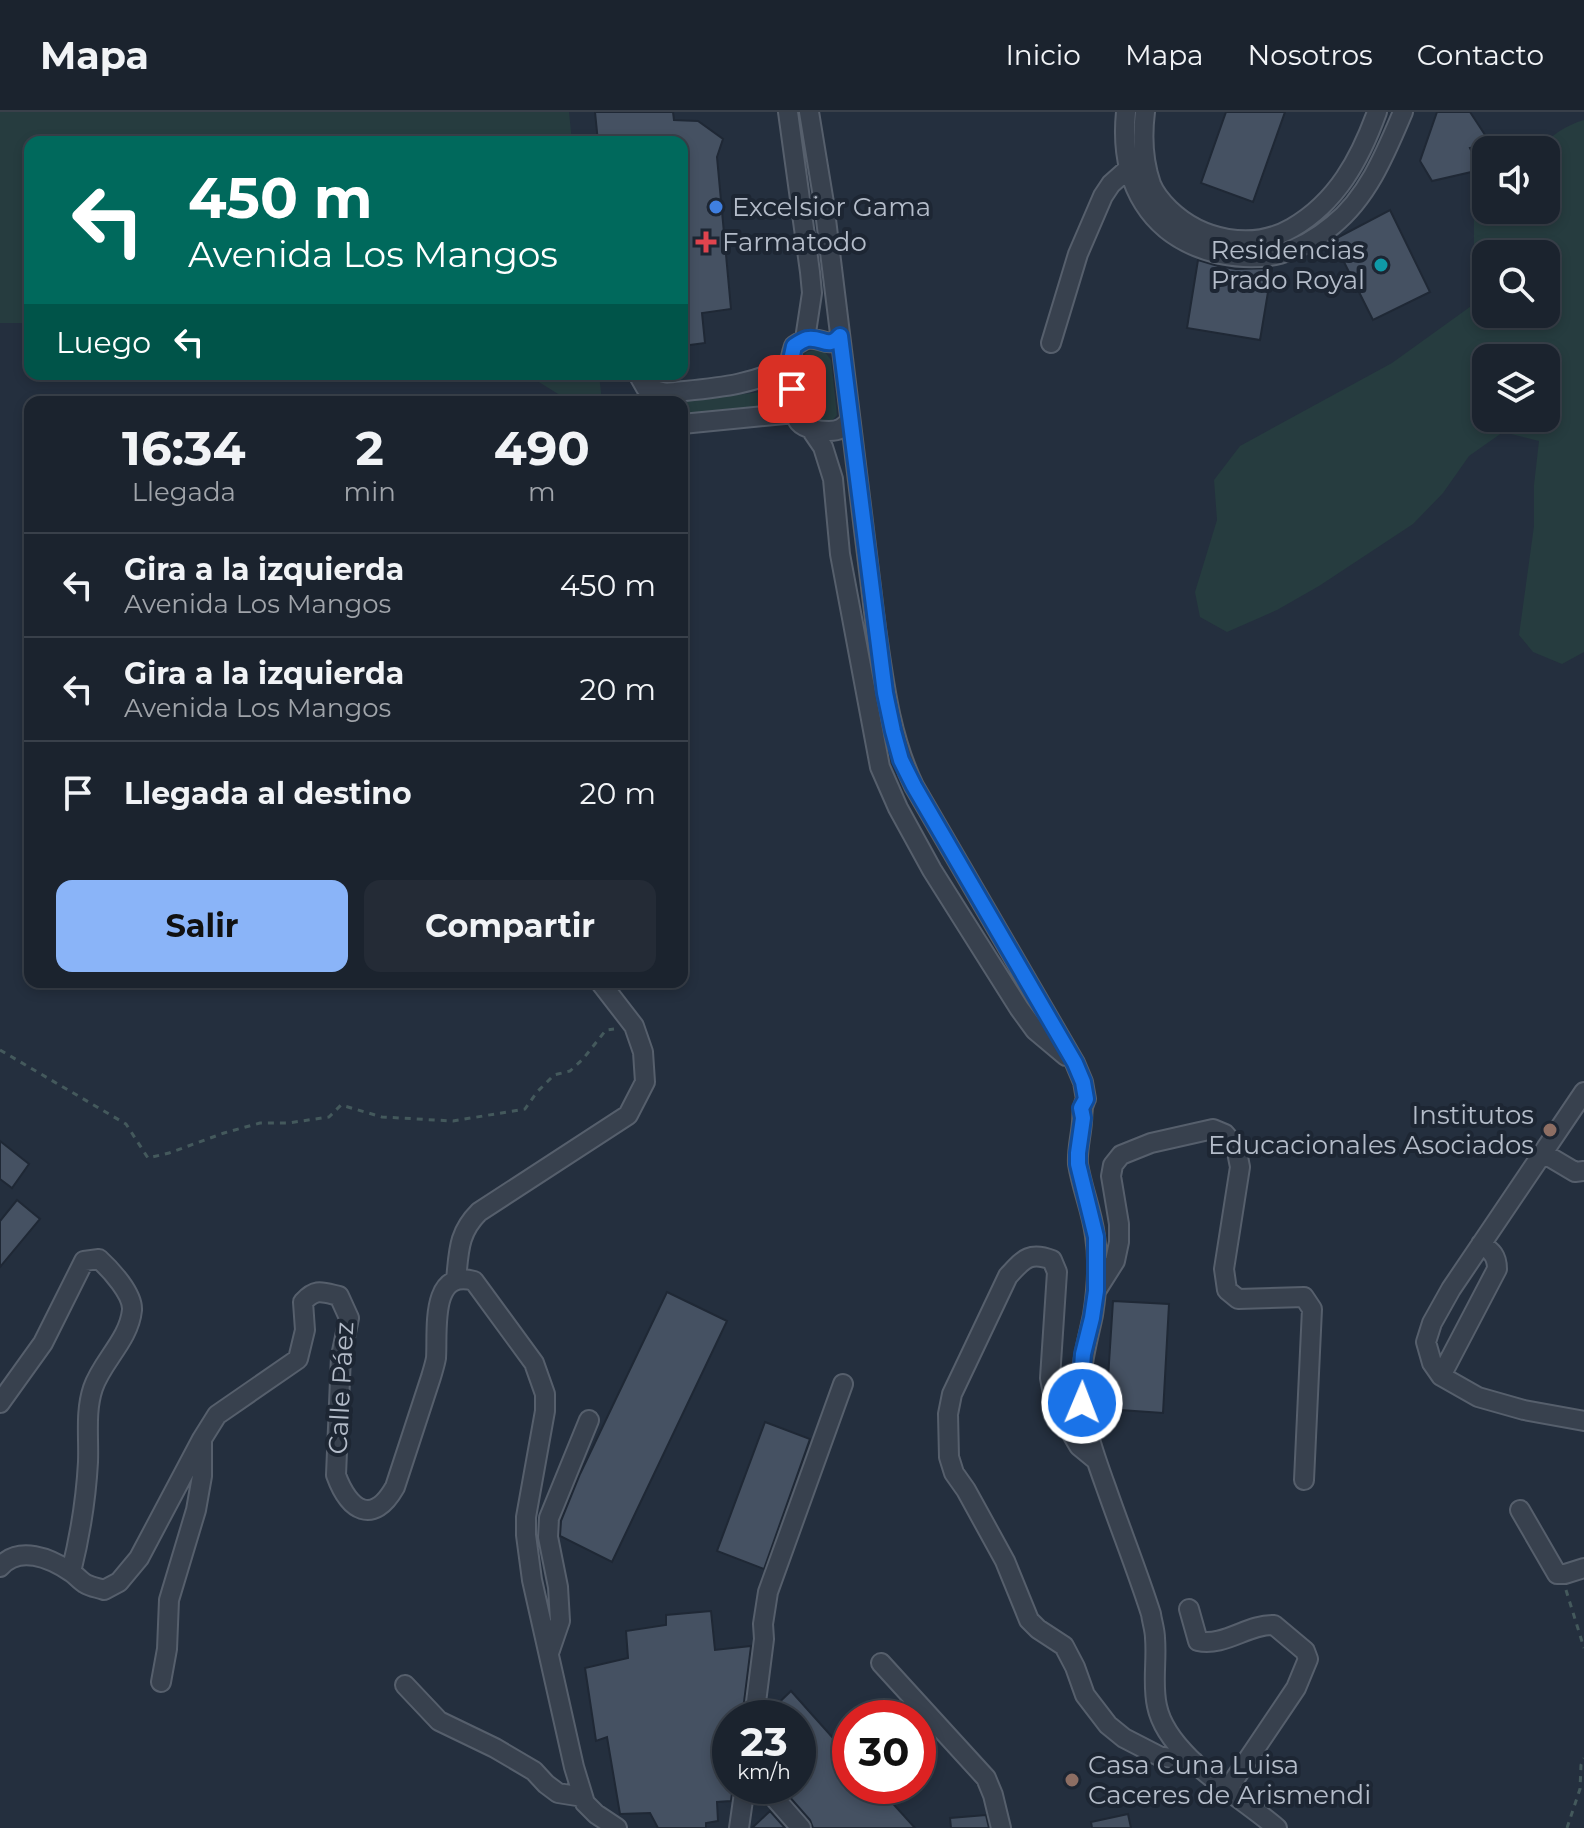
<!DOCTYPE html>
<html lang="es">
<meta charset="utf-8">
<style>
body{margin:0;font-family:Montserrat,sans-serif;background:#242b36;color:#f1f3f6;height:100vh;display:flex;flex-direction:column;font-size:30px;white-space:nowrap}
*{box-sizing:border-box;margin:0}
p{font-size:26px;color:#a0a4aa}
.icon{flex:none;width:44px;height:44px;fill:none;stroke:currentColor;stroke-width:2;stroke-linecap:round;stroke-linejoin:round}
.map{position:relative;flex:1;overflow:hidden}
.side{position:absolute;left:24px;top:284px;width:664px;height:592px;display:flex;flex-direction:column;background:#1b232e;border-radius:16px;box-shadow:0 4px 12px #0003,0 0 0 2px #39404a}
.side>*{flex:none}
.banner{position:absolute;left:24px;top:24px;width:664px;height:244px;border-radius:16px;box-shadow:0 4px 12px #0003,0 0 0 2px #39404a;background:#00695c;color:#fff;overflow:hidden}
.controls{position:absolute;left:1472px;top:24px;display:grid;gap:16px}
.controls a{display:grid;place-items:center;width:88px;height:88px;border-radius:16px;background:#1b232e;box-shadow:0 4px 12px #0003,0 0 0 2px #39404a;font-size:40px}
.speed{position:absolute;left:712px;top:1588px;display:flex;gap:16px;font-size:40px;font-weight:700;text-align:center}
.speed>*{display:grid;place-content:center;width:104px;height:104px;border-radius:50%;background:#1b232e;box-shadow:0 4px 12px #0003,0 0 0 2px #39404a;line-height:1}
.speed small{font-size:20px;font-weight:400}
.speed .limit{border:12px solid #d22;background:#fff;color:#111}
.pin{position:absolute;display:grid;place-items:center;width:68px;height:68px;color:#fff;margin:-34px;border-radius:16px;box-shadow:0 4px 12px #0006}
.me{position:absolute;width:88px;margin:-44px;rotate:1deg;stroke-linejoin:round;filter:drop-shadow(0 0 6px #0008)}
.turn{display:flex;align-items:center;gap:28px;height:168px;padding:0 32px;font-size:36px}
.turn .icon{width:104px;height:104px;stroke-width:2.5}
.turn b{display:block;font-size:56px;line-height:68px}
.then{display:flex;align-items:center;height:76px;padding:0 32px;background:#0003;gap:16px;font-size:30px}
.eta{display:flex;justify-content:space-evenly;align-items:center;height:136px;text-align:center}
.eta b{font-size:48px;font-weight:700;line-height:56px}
.button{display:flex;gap:16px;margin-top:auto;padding:16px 32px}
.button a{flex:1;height:92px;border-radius:16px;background:#8ab4f8;color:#111;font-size:32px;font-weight:700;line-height:92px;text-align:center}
.button a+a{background:#242b36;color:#f1f3f6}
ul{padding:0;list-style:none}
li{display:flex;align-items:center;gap:24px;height:104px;padding:0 32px;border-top:2px solid #39404a}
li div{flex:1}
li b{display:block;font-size:30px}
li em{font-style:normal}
header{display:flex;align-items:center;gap:48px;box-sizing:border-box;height:112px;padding:0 40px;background:#1b232e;border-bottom:2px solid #39404a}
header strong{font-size:38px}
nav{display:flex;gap:44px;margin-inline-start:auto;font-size:28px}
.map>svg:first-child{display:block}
.green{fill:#263c3f;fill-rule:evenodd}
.building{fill:#455162;stroke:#1f2835;stroke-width:2}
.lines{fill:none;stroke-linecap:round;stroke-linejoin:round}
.minor-casing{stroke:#565f6c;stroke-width:22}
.path{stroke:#44595c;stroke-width:3;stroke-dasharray:6 6;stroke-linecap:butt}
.minor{stroke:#38414e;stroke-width:18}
.route-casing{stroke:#114b97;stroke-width:20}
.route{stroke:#1a73e8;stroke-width:14}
.shop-dot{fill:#3f7fe0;stroke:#1d2633;stroke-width:3}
.health-dot{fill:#e0444e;stroke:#1d2633;stroke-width:3}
.culture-dot{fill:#0f9aa8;stroke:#1d2633;stroke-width:3}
.education-dot{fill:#8d6e63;stroke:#1d2633;stroke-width:3}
.labels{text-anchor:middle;stroke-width:8;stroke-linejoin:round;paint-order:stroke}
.poi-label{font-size:26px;fill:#b4bcc9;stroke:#1d2633;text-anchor:start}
.street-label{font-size:26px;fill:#b4bcc9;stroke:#1d2633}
</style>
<header>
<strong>Mapa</strong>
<nav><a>Inicio</a><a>Mapa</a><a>Nosotros</a><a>Contacto</a></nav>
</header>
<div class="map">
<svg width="1584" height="1716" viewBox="0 0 1584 1716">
<rect width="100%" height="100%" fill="#242f3e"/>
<path class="green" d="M0 0H569L572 30H30V211H0Z
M1584 8V540L1562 552 1533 540 1519 523 1534 414V373L1539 329 1503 320 1469 344 1443 381 1413 412 1319 474 1277 498 1227 520 1200 505 1195 480 1217 408 1214 368 1240 334 1392 251 1474 192V104L1486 94V98H1546V38H1540C1550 23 1567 13 1584 8ZM1546 142V202H1486V142ZM1546 246V306H1486V246Z
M818 237 825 240 831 248 837 303C827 316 817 311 803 307L797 251 807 240Z
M526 262H599L602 290H571Z
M770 279 772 299 682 305V290H671Z"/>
<path class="building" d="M595 0H673L674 8 698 9 723 27 717 45 731 197 702 201 705 231 682 234V30H598Z
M1226 0H1285L1253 90 1201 71Z
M1437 0H1470L1491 32 1470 36 1480 58 1432 69 1420 49Z
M1390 98 1430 180 1373 208 1333 128Z
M1198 148 1218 154 1236 157 1272 156 1260 228 1187 216Z
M0 1029 29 1052 12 1076 0 1067Z
M17 1088 40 1107 0 1155V1109Z
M667 1180 727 1209 612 1450 560 1424 561 1409 580 1362Z
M1113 1189 1169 1192 1163 1301 1106 1297Z
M765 1310 810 1327 764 1457 717 1439Z
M711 1499 715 1538 751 1534 742 1606H730V1674H733L731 1689 717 1690 718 1709 706 1711V1716H658L650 1701 620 1702 607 1625 596 1629 585 1556 628 1546 626 1519 666 1513V1503Z
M791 1579 850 1645V1674H877L915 1716H813L810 1708 780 1674H798V1606H766L767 1602Z
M770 1699 785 1716H752Z
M1128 1702 1131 1716H1092L1091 1710Z
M986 1703 989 1716H951L950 1706Z"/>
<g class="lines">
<defs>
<path id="minor" d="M788 0 810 160 812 181 805 227
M809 0 824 91 876 516C884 571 890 624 914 674L1075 951 1083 970 1086 987C1081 996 1083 1000 1082 1010 1081 1024 1077 1038 1078 1052 1082 1077 1092 1099 1095 1124 1099 1149 1097 1177 1093 1203 1087 1232 1079 1256 1082 1287 1084 1316 1098 1353 1108 1381 1122 1421 1138 1461 1151 1502 1152 1510 1155 1518 1155 1526 1157 1549 1152 1572 1157 1594 1167 1644 1240 1684 1277 1716
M1126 0C1119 70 1149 126 1220 142 1265 151 1298 142 1333 113 1368 85 1386 40 1403 0
M1145 0C1142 24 1143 49 1151 72 1155 82 1162 90 1169 97 1201 128 1252 139 1292 116 1337 90 1360 47 1377 0
M840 224C827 238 822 224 807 227 803 228 797 232 794 234 792 240 790 247 790 253 789 264 792 302 799 310 805 317 820 319 829 319 839 319 844 316 850 308
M1051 231 1078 142 1103 84 1111 72 1129 56
M638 262 646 276 666 281
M660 290 666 281C710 276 750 275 790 253
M682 312 795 301
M810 316 823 335 833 367 840 442 880 655 898 696 932 758 1019 896 1035 918 1066 944
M1584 980 1451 1177 1432 1211 1426 1230 1432 1251 1441 1264 1478 1285 1524 1298 1584 1309
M1543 1041 1575 1060 1584 1059
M456 1168C459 1139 458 1121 479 1100L628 1003 645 970 643 940 634 914 600 870
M1096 1179 1115 1149 1119 1130V1112L1111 1064 1113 1053 1121 1043 1151 1031 1213 1017 1225 1022 1236 1035 1240 1055 1224 1157 1227 1178 1238 1187 1304 1185 1312 1197 1304 1368
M1441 1264 1497 1157C1497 1144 1492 1139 1481 1132
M0 1291 43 1231 84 1149 99 1147C111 1158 133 1182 132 1198 129 1228 102 1249 93 1276 85 1300 89 1325 88 1350 86 1387 80 1424 71 1460
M1096 1348 1079 1334 1055 1293 1050 1266 1057 1160 1052 1148C1029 1139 1023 1148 1008 1164L952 1282 948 1302 949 1345 954 1361 966 1378 1005 1449 1029 1508 1038 1517 1064 1534 1075 1555 1085 1583 1108 1613 1124 1626 1159 1644 1194 1650
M1520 1398 1557 1462H1565L1584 1456
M0 1455C19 1433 50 1446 71 1460 76 1463 80 1469 86 1472 91 1475 99 1476 104 1478L119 1470 139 1446 202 1327 217 1303 298 1247 305 1218 303 1190C316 1176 322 1180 339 1184L349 1206 341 1244 336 1363C349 1399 373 1414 395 1375L431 1265C433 1258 435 1252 436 1246 438 1221 429 1156 474 1169L534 1251 545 1282V1299L526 1405V1423L532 1468 574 1655 585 1691 596 1702 617 1716
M1189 1497 1198 1529C1224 1535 1248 1512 1274 1513L1305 1539 1308 1547 1296 1576 1228 1677
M549 1541 560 1509 558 1475 548 1425 549 1406 589 1308
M881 1551 986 1666 993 1683 1001 1716
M161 1570 167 1537 169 1488 196 1398 202 1364V1330
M405 1573 439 1609 495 1636 534 1659 546 1672 558 1681 583 1685
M754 1606 764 1527 763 1512 768 1480 843 1272
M764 1674 801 1716
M739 1716 745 1674"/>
</defs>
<use href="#minor" class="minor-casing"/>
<path class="path" d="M0 938 126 1012 148 1046 169 1041 224 1021 260 1011H288L329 1005 341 993 382 1005 453 1009 525 997 537 980 554 963 570 959 583 947 606 918 614 917
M1566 1478 1584 1536
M1567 1716 1580 1677 1581 1653 1584 1646"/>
<use href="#minor" class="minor"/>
</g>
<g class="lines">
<defs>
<path id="route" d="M792 277 790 253 794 234C797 232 803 228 807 227 822 224 827 238 840 224L885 581 893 619 901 648 914 674 1075 951 1083 970 1086 987 1081 996 1083 1006 1078 1041V1052L1096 1125V1179L1092 1206 1083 1242 1081 1268 1082 1291"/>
</defs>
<use href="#route" class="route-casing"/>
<use href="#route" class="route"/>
</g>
<circle class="shop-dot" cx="716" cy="95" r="8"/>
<path class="health-dot" d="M702 118h8v8h8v8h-8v8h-8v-8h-8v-8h8z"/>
<circle class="culture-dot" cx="1381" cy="153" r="8"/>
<g class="education-dot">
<circle cx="1550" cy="1018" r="8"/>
<circle cx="1072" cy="1668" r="8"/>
</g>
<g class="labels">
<g class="poi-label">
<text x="732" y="104">Excelsior Gama</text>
<text x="722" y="139">Farmatodo</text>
<text x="1365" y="147" text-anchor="end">Residencias<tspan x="1365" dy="30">Prado Royal</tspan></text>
<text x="1534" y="1012" text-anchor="end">Institutos<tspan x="1534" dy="30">Educacionales Asociados</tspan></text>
<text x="1088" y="1662">Casa Cuna Luisa<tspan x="1088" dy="30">Caceres de Arismendi</tspan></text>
</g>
<g class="street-label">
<text transform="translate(341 1276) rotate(-87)" y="9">Calle Páez</text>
</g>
</g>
</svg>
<div class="controls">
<a><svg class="icon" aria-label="sound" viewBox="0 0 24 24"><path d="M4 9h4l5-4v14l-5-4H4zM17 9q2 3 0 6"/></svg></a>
<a><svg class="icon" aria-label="search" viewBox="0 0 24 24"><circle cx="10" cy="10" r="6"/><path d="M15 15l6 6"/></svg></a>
<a><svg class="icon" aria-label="layers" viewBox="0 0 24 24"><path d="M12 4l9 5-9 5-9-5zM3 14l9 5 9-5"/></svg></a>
</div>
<div class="speed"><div>23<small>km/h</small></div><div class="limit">30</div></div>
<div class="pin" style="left:792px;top:277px;background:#d93025"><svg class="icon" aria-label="arrive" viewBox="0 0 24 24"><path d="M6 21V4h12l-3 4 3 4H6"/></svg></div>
<svg class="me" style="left:1082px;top:1291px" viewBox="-20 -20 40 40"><circle r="17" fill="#1a73e8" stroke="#fff" stroke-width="3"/><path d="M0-11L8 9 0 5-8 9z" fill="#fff"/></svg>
<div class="banner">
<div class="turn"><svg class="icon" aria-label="left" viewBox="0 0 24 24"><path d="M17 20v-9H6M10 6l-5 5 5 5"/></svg><div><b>450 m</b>Avenida Los Mangos</div></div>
<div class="then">Luego<svg class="icon" aria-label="left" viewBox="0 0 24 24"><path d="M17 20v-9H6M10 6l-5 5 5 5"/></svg></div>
</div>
<section class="side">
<div class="eta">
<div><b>16:34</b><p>Llegada</p></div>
<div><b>2</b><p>min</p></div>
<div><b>490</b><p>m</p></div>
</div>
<ul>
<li><svg class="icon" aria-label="left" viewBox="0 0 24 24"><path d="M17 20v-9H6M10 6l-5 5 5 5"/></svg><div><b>Gira a la izquierda</b><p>Avenida Los Mangos</p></div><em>450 m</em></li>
<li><svg class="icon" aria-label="left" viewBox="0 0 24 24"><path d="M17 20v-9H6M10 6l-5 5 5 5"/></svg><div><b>Gira a la izquierda</b><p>Avenida Los Mangos</p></div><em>20 m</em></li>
<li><svg class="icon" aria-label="arrive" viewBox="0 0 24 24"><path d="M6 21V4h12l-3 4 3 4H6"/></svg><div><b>Llegada al destino</b></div><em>20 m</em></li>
</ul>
<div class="button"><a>Salir</a><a>Compartir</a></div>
</section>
</div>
